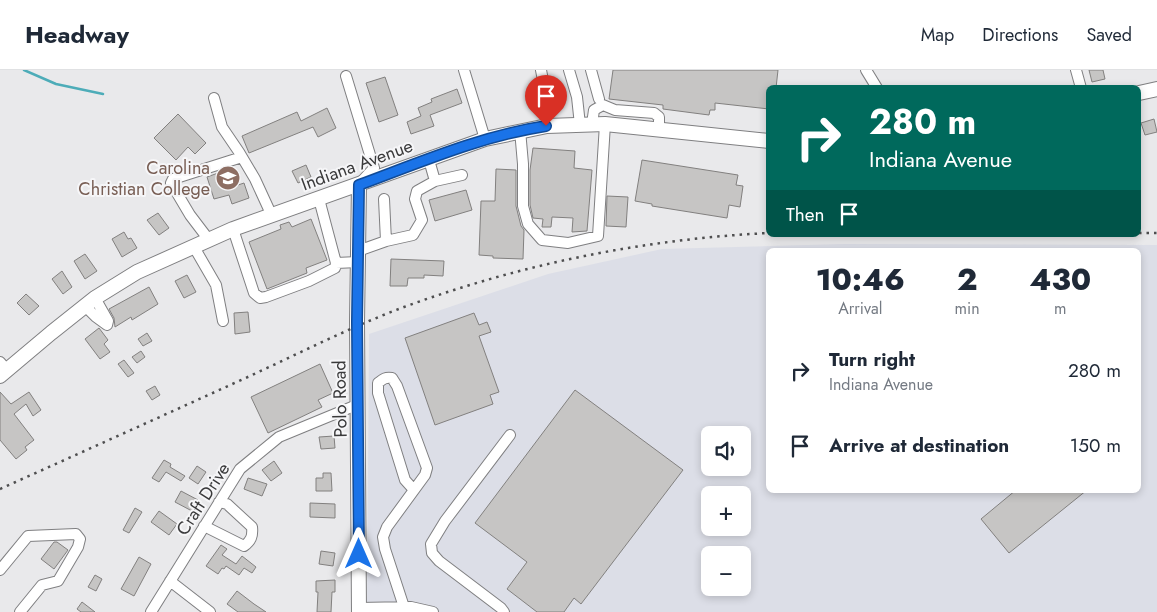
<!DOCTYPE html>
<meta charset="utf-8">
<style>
body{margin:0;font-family:Jost,sans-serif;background:#f6f6f7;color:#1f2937;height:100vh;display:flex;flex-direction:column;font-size:19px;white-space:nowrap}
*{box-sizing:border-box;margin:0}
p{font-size:16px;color:#747a83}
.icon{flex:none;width:28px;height:28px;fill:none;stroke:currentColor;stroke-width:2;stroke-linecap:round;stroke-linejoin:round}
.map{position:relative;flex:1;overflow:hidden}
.drawer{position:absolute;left:766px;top:178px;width:375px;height:245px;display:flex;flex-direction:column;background:#fff;border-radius:8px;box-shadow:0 2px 8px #0003}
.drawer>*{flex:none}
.top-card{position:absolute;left:766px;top:15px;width:375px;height:152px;border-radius:8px;box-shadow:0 2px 8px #0003;background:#00695c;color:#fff;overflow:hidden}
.tools{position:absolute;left:701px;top:356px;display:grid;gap:10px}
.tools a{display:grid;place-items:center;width:50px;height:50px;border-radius:8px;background:#fff;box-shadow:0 2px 8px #0003;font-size:25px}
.pin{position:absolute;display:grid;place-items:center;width:42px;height:42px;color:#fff;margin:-51px -21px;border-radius:50% 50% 50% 0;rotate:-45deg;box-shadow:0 0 5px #0007}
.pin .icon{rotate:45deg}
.me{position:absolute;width:55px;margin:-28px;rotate:0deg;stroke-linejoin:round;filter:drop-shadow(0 0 4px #0008)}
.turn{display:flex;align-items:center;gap:18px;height:105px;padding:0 20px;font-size:22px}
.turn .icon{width:65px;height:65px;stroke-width:2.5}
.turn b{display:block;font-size:35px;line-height:42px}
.then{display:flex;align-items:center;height:48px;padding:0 20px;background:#0003;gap:10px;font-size:19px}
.eta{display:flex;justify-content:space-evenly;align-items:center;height:85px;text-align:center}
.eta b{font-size:30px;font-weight:800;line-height:35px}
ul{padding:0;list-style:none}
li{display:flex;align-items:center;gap:15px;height:75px;padding:0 20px}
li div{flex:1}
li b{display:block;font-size:19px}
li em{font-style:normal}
header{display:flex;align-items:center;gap:30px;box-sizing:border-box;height:70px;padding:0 25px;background:#fff;border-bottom:1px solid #e0e1e3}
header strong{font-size:24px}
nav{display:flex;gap:28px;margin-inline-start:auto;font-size:18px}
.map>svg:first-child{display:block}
.built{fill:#dcdee7;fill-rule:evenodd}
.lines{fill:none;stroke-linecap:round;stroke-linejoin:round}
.stream{stroke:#4dacb8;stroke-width:2.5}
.building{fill:#c6c5c4;stroke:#82807f}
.minor-casing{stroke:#7f7f81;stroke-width:12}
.major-casing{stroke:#7f7f81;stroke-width:16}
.minor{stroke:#fff;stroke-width:10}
.major{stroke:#fff;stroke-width:14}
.rail{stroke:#4e4e4f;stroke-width:2.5;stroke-dasharray:2.5 5;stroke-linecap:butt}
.route-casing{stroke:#114b97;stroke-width:12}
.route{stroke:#1a73e8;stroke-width:9}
.labels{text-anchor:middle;stroke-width:4;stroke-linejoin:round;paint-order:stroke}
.street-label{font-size:18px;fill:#3a3a3b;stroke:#f6f6f8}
.education-label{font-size:18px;fill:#785e54;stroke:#f6f6f8;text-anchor:end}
</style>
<header>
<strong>Headway</strong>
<nav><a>Map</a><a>Directions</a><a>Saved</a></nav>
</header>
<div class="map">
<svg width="1157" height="542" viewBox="0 0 1157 542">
<rect width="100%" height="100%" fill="#e9e9eb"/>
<path class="built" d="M844 174 1157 175V542H367L369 264 548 204 662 179ZM769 180H1139V420H769ZM710 365H742V398H710ZM710 425H742V458H710ZM710 485H742V518H710Z"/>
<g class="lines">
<path class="stream" d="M24 0 56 14 103 24"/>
</g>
<path class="building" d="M613 0H778L776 18H769V39L715 33V40H710L709 45 663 39V35L609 29Z
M1089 0H1103L1105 9 1092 12Z
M385 7 398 45 379 52 366 13Z
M457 19 462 33 430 45 434 56 411 64 407 52 421 46 418 38 432 32 431 29Z
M327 38 336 58 318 67 313 57 249 83 242 66 297 42 301 51Z
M178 44 206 73 195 84 188 77 176 90 154 68Z
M1154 49 1157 62 1145 65 1141 53Z
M533 78 575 81 574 98 592 100 587 161 572 162 573 148 552 147 551 157H542L543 149 533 148 530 135V100Z
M642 90 738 105 736 115 743 116 740 137 729 135 727 148 652 136V134L635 131Z
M306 95 311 107 298 113 292 101Z
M232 98 238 115 244 113 249 128 232 134 229 125 214 129 207 107Z
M496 99 516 100V136L521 156 524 160 523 189 493 188V186L479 185 481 131H495Z
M466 120 472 140 435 151 429 130Z
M607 126 628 127 626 157 606 156Z
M158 143 169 158 159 165 147 150Z
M311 149 327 190 306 198 307 203 267 219 249 172 281 159 280 155 289 152 292 157Z
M124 162 128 169 131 168 137 178 122 187 112 169Z
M85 184 97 201 85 209 74 191Z
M391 189 444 191 443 206 424 205V208H408L407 216H390Z
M62 201 72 217 63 224 52 209Z
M187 205 196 222 184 228 175 211Z
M149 217 158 234 132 250 131 247 115 257 114 248 109 239Z
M26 224 39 236 29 245 17 233Z
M248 242 250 262 235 264 234 243Z
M474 243 479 255 487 252 491 262 479 266 499 322 490 325 493 334 435 355 405 268Z
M99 258 108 270 104 274 110 282 100 289 85 269Z
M147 263 152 271 143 276 138 269Z
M141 281 145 287 137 293 132 287Z
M124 290 134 303 128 307 118 294Z
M320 294 333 323 318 330 322 337 268 363 251 327Z
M155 316 160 325 152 330 146 321Z
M575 320 683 400 581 534 574 528 564 542H537L507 519 527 492 475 453Z
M0 322 11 334 29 322 41 340 33 346 26 334 14 344 34 370 25 377 27 380 16 389 0 370Z
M334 366 335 378 321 379 319 367Z
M164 390 171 394 170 397 185 406 181 411 166 402 159 412 152 408Z
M274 391 282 403 271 411 262 400Z
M197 396 206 402 198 414 189 408Z
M323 403H331L332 421H316V408H323Z
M248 408 267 414 262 426 244 419Z
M1016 420H1087L1009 483 981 449Z
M181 421 198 430 192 441 175 432Z
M310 433 335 434V448L310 447Z
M135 438 142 442 129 463 123 460Z
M159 441 177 454 169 465 151 452Z
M54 472H57L68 480 54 499 41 489Z
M221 475 227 479 222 485 236 494 242 486 256 497 252 503 244 498 239 505 226 496 224 499 222 498 218 504 206 496Z
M321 481 335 483 333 496 319 494Z
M139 487 151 494 134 526 121 519Z
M95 505 102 509 96 521 88 517Z
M335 510V522H332L331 542H317L318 522H316V511Z
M237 521 254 534 266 542H238L227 534Z
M82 532 95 542H81L77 539Z"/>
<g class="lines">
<defs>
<path id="minor" d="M464 0 485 69
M541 0 549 41
M569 0 577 27 580 55
M591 0 599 29
M866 0 877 18
M1076 0 1081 18
M346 6 374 98 361 112
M214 28 222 57 239 82 255 109 272 146
M592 54 594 40 603 35 615 40 654 43 659 47V59
M520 60 523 94V136L528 154 542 170 568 173 598 166 605 54
M435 111 462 105
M384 129 386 171
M233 159 254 223 260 228 266 227 309 211 335 198 336 193 319 129
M209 170 190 145 171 113 173 109 242 87
M194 177 216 215 223 251
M358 181 386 171 413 165 422 150 415 129 417 121 435 111 429 90
M336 193 358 192
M85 236 96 247 107 255 108 251 95 228
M0 292 7 300
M204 456 244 476C251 471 253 466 252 457L227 434 219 432
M0 500 28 466 76 464 80 469 78 477 58 511 42 515 20 542
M170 511 210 542
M404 537 385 479 383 467 387 457 425 405 427 398 397 316 392 308C385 307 383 309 378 313V323L405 410 414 420
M359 538 411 537 433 542
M151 542 240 399 279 367 359 334
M504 542 501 538 439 491 432 483 431 474 445 451 510 365"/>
<path id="major" d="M1139 23 1157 19
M359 115 357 252 359 542
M0 306 51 263 95 228 137 202 233 159 485 69 547 56 605 54 769 71"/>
</defs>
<use href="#minor" class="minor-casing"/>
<use href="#major" class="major-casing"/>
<use href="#minor" class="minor"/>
<use href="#major" class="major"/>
<path class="rail" d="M1139 163H1157
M0 419C80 383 160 347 239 311 294 286 348 258 404 237 522 194 644 169 769 163"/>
</g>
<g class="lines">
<defs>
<path id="route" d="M359 484 357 252 359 115C421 92 481 66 546 56"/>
</defs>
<use href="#route" class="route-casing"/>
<use href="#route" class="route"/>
</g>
<defs>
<symbol id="university-disc" viewBox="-11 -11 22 22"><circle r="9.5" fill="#8d6e63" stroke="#f6f6f8"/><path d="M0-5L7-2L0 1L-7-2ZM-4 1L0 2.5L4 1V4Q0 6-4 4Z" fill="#fff"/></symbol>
</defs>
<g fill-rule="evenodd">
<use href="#university-disc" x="214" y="94" width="28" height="28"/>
</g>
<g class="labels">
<g class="street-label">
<text transform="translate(357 95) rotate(-20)" y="6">Indiana Avenue</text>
<text transform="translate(340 329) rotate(-91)" y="6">Polo Road</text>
<text transform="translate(203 429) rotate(-57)" y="6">Craft Drive</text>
</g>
<g class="education-label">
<text x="210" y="104">Carolina<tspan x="210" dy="21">Christian College</tspan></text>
</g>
</g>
</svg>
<div class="tools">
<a><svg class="icon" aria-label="sound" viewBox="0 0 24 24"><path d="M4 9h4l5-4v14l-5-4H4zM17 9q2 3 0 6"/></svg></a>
<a>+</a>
<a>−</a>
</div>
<div class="pin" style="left:546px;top:56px;background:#d93025"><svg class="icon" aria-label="arrive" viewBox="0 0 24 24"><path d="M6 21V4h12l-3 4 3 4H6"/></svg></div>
<svg class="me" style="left:359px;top:484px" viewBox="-20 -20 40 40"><path d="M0-17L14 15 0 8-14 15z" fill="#1a73e8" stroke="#fff" stroke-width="4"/></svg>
<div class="top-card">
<div class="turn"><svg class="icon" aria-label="right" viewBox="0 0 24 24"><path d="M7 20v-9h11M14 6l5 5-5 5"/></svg><div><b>280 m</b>Indiana Avenue</div></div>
<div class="then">Then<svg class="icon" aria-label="arrive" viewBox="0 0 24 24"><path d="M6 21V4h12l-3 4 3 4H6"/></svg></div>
</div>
<section class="drawer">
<div class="eta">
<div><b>10:46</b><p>Arrival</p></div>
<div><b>2</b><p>min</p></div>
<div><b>430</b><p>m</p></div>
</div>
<ul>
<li><svg class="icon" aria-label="right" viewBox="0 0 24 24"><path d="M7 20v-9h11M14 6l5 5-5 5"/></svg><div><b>Turn right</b><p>Indiana Avenue</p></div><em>280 m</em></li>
<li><svg class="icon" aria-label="arrive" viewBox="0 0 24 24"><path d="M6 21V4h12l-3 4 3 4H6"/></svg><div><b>Arrive at destination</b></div><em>150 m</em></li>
</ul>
</section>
</div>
